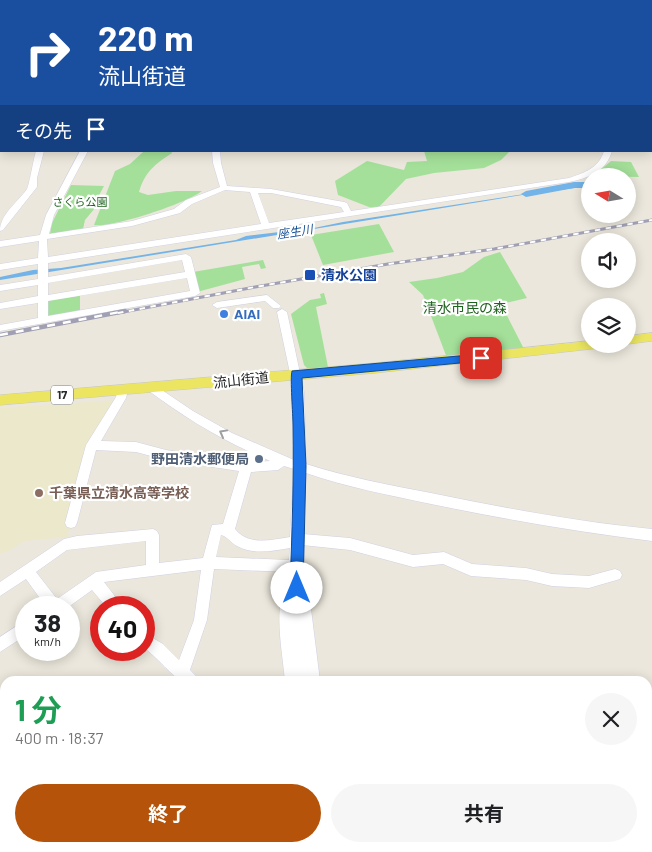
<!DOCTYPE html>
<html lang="ja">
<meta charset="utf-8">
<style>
body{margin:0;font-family:Barlow,"Noto Sans JP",sans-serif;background:#f6f6f6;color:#202124;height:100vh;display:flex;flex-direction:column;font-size:19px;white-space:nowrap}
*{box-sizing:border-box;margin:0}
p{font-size:16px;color:#757577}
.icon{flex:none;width:28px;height:28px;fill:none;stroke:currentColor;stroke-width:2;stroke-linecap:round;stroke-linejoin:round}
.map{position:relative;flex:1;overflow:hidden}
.side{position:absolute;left:0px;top:676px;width:652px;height:176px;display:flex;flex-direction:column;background:#fff;border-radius:15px 15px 0 0;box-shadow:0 2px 12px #0003}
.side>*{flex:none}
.top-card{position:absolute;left:0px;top:0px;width:652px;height:152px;box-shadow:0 2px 12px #0003;background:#1a4fa0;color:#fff;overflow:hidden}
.needle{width:32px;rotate:281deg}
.tools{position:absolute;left:581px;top:168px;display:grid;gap:10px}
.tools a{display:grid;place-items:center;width:55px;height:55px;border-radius:50%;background:#fff;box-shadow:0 2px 12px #0003;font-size:25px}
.speed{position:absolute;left:15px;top:596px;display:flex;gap:10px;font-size:25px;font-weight:700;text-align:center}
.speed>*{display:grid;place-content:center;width:65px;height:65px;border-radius:50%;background:#fff;box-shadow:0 2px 12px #0003;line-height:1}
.speed small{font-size:12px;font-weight:400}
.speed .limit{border:8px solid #d22;background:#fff;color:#111}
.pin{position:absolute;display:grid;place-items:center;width:42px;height:42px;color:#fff;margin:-21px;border-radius:10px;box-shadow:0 2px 8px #0006}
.me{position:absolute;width:55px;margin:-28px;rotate:0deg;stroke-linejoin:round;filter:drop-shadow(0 0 4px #0008)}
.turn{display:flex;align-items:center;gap:18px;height:105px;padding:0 15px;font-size:22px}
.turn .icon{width:65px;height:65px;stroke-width:2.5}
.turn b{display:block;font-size:35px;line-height:42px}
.then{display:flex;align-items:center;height:48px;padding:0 15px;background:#0003;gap:10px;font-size:19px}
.round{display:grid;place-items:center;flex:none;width:52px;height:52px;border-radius:26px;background:#f6f6f6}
.headline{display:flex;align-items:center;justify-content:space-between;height:85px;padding:0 15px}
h1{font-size:30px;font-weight:700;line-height:38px;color:#1e9e55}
.button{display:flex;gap:10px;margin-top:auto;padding:10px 15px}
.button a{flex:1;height:58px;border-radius:30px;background:#b45309;color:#fff;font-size:20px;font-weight:700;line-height:58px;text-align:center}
.button a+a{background:#f6f6f6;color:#202124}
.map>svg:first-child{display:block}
.education{fill:#ece8cb}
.green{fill:#a4e09a}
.water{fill:#72b3e9}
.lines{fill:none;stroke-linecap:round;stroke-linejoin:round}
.river{fill:#72b3e9;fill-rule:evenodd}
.minor-casing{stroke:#d1d1e2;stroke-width:1}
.major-casing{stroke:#c7c7c7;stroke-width:1}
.minor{fill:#fff;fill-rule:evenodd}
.major{fill:#ebe561;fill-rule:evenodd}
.rail-far1-casing{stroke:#a09fb3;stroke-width:3}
.rail-casing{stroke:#a09fb3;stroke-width:4.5}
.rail-far1{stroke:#fff;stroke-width:2;stroke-dasharray:5.5;stroke-linecap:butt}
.rail{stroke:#fff;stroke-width:2.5;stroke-dasharray:8;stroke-linecap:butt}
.oneway{stroke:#9f9f9f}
.route{fill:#1a73e8;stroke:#114b97}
.transit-dot{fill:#1a4fb4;stroke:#fff;stroke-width:2}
.shop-dot{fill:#3f7fe0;stroke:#fff;stroke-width:2}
.service-dot{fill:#5c6f8a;stroke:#fff;stroke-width:2}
.education-dot{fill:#8d6e63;stroke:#fff;stroke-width:2}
.labels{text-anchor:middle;stroke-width:4.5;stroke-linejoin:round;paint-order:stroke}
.far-park-label{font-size:11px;fill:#1e631d;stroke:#fff}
.far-water-label{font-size:12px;font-style:italic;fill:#134e94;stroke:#fff}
.shield{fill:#fff;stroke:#696969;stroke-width:1}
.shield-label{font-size:12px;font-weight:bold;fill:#292929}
.transit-label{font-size:14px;font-weight:bold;fill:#164399;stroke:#fff;text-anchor:start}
.park-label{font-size:14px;fill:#1e631d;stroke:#fff}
.shop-label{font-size:14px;font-weight:bold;fill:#366cbe;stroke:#fff;text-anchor:start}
.street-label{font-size:14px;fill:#292929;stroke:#fff}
.service-label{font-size:14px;font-weight:bold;fill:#4e5e75;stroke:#fff;text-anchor:end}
.education-label{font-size:14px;font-weight:bold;fill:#785e54;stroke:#fff;text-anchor:start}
</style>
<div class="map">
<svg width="652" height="852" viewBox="0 0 652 852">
<rect width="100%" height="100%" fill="#ebe7dc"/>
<path class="education" d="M117 400 88 448 67 537 24 541 9 551 0 553V408Z"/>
<path class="green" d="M171 151 172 153C154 165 145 172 139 192L148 195 176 191H202C187 203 113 228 94 225L115 171 130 164 143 152Z
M424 151H510L501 160 484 168 434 173 406 179 378 208 369 207 338 195 335 181 367 161 404 170 407 162 427 161Z
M611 161 631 162 639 177 593 176Z
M71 185 104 186 97 199 95 208 85 220 83 229 50 234 52 223Z
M379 224 394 252 323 265 311 235Z
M500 252 527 298 501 304 524 349 447 358 423 295 409 282 437 278 463 272 484 257Z
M263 260 266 268 261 269 259 264 242 267 245 279 197 292 193 272Z
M324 293 327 304 316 307 328 367 308 369 304 365 291 314 310 300 321 298 320 294Z
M80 294V313L49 318 46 316 48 300Z
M5 841V848H600L602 852H0V843Z"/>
<path class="water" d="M590 184V186L522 195 0 280V277L33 270 61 268 236 240 246 236 314 228 343 222Z"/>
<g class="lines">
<path class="river" d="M574 182H590V188H574L526 197 521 194 526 191Z"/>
<defs>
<path id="minor" d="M211 0H218L219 1H212Z
M0 18H1V22H0Z
M0 90H1V94H0Z
M651 95H652V99H651Z
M36 151H44L37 178V187L3 230 0 231C0 214 18 202 27 189 29 186 34 157 36 151Z
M80 151H88L54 215 49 234 132 221 174 209 186 200 220 187 213 163 212 151H220L221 163 227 186 271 189 344 202 347 203 351 211 569 178C584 173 599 168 604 151H612C606 172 588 178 569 182L48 263V277L186 254 191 257 200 293 195 296 0 331V325L38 318V303L0 309V303L38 296V285L0 291V285L38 279V264L0 270V264L38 258 39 241 0 247V241L40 235 46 215ZM225 190 250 192 261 224 48 257 47 239 132 226 180 213 192 204ZM258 193H271L341 207 344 212 269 223ZM182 260 185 272 48 295V283ZM187 278 190 291 48 316V301Z
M267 295 281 306 279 308H273L265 301 217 308 212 305 217 302Z
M282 309 287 312 304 392 306 464C347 477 389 485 431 493 505 508 578 522 652 529V541C578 532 504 519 431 504 389 495 346 487 306 473L303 534 350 538 413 555 444 552 472 564 526 568 552 574 589 576 615 569 620 571 622 575 620 579 589 588 552 586 526 580 471 576 443 564 413 567 350 550 302 545 303 579 306 581 308 585 320 681H285C282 648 273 609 287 578L289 577V572L214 569 207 620 190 670 196 676 198 681C193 681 187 682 182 681 176 680 154 654 144 648V633L163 644 179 660 194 620 201 570 104 582 114 595 119 608H105L103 603 92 590 67 608H47L26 579 0 596V582L64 539 77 536 153 529 157 531 159 535V563L203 558 212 525 223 524 239 471 166 460 136 452 96 450 77 523 75 527 71 528 67 527 65 523 86 445 116 397 119 387 123 386 128 390 126 398 101 441 136 442 166 450 243 462 248 451C213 435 180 414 149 391L148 388 153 384 193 411 232 433 294 460V392L277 312ZM258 455 270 461 255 462ZM284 466 294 469 290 537C270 540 249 546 235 529L251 472 278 470ZM221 535C227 536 231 543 237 546 254 555 272 551 290 548L289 560 216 557ZM146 541V565L96 572 57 599 36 572 67 550Z
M26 620V635L0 652V637Z
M648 817H652V833H648Z
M315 848H331L332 852H316Z"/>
<path id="major" d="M652 333V341L628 344H626L628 336Z
M590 341V344H606L600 348 375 373 0 405V395L375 363Z"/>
</defs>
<use href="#minor" class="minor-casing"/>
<use href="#major" class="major-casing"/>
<use href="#minor" class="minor"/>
<use href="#major" class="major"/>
<defs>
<path id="rail-far1" d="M118 313 255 287 388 264 494 249 652 220"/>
<path id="rail" d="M0 335 125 311"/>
</defs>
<use href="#rail-far1" class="rail-far1-casing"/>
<use href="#rail" class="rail-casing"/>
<use href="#rail-far1" class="rail-far1"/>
<use href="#rail" class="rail"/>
</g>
<defs><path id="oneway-chevron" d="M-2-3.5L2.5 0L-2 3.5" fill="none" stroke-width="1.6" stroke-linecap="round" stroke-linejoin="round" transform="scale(1.25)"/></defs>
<use class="oneway" href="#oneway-chevron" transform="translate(223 433) rotate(-151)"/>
<path class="route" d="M481 354 486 358 481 361 302 378 306 466 303 588 301 592 297 594 292 592 290 588C292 533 294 479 293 425 293 415 290 378 292 371Z"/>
<rect class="transit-dot" x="304" y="269" width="12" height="12" rx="2.5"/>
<circle class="shop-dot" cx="224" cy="314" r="5"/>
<circle class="service-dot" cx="259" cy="459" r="5"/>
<circle class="education-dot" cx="39" cy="493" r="5"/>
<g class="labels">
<g class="far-park-label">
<text x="80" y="206">さくら公園</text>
</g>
<g class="far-water-label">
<text transform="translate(295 232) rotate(-9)" y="4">座生川</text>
</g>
<rect class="shield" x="51" y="385.5" width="22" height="19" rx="4"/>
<g class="shield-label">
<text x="62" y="399">17</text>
</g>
<g class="transit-label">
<text x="321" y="280">清水公園</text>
</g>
<g class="park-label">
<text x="465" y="313">清水市民の森</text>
</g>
<g class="shop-label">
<text x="234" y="319">AIAI</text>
</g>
<g class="street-label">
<text transform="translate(241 380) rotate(-6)" y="5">流山街道</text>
</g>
<g class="service-label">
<text x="249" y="464">野田清水郵便局</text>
</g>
<g class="education-label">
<text x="49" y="498">千葉県立清水高等学校</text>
</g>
</g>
</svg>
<div class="tools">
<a><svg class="needle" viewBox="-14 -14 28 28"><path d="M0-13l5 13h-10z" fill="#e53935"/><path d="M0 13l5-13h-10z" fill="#757577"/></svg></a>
<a><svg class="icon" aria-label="sound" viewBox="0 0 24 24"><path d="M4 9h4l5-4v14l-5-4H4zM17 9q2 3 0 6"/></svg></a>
<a><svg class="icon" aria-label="layers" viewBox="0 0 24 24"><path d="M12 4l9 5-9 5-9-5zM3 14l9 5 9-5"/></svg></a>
</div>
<div class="speed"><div>38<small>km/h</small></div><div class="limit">40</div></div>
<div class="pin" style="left:481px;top:358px;background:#d93025"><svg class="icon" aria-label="arrive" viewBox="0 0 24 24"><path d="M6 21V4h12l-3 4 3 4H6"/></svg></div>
<svg class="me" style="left:297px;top:588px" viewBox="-20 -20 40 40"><circle r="19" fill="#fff"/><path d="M0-13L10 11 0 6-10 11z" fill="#1a73e8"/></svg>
<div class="top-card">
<div class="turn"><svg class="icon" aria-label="right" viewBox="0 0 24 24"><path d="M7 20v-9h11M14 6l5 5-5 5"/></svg><div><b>220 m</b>流山街道</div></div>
<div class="then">その先<svg class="icon" aria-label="arrive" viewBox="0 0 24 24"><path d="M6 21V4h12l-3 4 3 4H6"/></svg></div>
</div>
<section class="side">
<div class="headline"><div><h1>1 分</h1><p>400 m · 18:37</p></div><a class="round"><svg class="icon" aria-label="close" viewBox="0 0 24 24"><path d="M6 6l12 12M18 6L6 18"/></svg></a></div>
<div class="button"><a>終了</a><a>共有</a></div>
</section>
</div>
